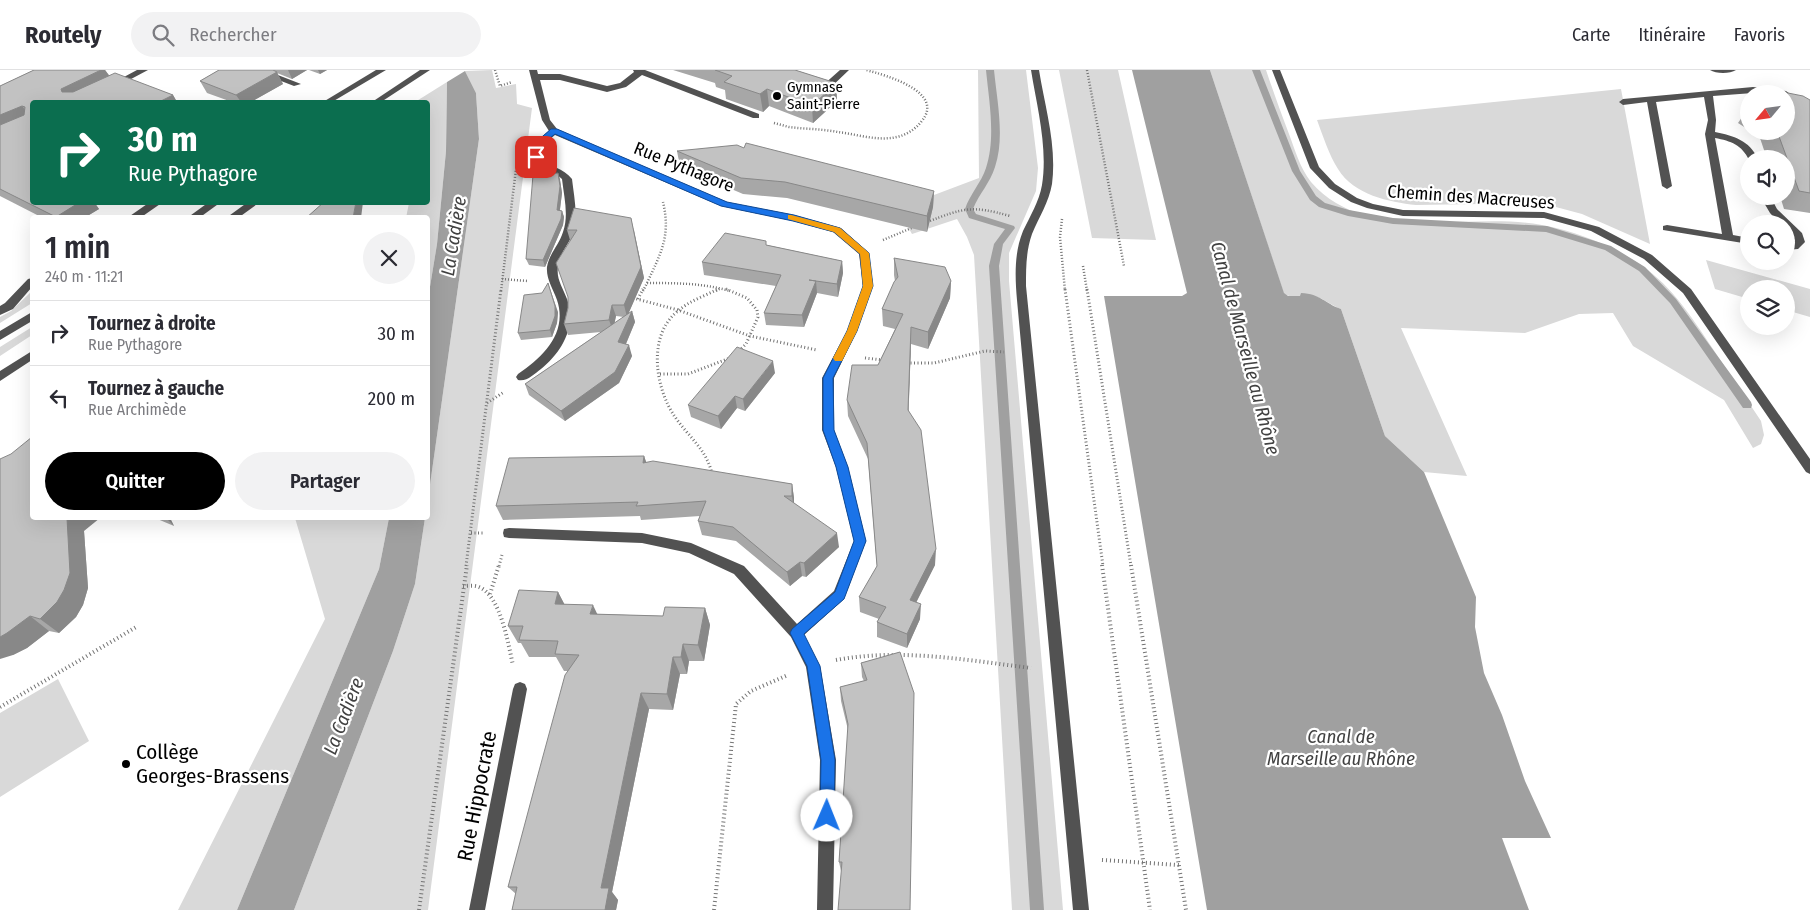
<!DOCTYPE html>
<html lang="fr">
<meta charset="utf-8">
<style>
body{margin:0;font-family:"Fira Sans Condensed",sans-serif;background:#f2f2f3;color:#2b2b33;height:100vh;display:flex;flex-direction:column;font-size:19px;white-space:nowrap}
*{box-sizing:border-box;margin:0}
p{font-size:16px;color:#7c7c81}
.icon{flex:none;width:28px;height:28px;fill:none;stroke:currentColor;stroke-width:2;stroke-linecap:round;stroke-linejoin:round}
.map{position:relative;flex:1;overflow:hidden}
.side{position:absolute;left:30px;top:145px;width:400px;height:305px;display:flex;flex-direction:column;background:#fff;border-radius:5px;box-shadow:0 5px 20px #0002}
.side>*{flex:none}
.guide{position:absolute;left:30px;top:30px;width:400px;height:105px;border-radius:5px;box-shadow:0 5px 20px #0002;background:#0b6e4f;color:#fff;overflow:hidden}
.needle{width:32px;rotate:241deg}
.controls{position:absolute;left:1740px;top:15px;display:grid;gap:10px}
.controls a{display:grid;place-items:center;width:55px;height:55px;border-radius:50%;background:#fff;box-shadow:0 5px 20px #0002;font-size:25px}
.pin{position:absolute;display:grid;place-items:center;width:42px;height:42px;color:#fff;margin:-21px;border-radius:10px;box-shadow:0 2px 8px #0006}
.me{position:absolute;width:55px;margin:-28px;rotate:1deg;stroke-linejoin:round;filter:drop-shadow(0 0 4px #0008)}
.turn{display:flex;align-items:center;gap:18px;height:105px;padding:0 15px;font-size:22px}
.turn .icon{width:65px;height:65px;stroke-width:2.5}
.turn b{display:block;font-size:35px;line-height:42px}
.round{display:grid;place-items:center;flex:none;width:52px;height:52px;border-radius:26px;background:#f2f2f3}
.overview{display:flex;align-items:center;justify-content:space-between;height:85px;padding:0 15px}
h1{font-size:30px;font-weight:600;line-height:38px}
.cta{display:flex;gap:10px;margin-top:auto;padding:10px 15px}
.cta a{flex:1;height:58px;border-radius:30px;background:#000;color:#fff;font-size:20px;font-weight:600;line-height:58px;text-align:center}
.cta a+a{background:#f2f2f3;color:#2b2b33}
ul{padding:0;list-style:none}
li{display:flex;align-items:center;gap:15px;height:65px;padding:0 15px;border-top:1px solid #e1e1e2}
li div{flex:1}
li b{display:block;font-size:19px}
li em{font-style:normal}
header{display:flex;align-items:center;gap:30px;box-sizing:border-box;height:70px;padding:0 25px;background:#fff;border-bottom:1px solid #e1e1e2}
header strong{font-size:24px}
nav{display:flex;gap:28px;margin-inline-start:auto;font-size:18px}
.search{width:350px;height:45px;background:#f2f2f3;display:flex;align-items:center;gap:12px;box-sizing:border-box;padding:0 18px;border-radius:28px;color:#7c7c81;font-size:19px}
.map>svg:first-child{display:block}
.green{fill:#d9d9d9}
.water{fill:#a0a0a0}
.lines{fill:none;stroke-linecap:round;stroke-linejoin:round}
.stream{fill:#a0a0a0;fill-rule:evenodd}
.path-far2{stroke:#747474;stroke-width:2.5;stroke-dasharray:1 2;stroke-linecap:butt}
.path-far1{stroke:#747474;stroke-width:3;stroke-dasharray:1 2.5;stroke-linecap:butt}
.path{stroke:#747474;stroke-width:4;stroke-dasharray:1 3;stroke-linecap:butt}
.minor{fill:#525252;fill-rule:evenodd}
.wall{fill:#a7a7a7;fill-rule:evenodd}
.shaded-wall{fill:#888}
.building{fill:#c2c2c2;stroke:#888}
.route{fill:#1a73e8;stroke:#114b97}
.slow{fill:#f59e0b}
.poi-dot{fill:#000;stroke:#fff;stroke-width:2}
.labels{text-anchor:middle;stroke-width:4.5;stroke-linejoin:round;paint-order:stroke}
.far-poi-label{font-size:15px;fill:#000;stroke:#fff;text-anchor:start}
.street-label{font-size:18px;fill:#000;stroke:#fff}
.water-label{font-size:19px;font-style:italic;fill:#414141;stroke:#fff}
.near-poi-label{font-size:21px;fill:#000;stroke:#fff;text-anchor:start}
.near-street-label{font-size:21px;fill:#000;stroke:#fff}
</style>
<header>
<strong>Routely</strong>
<div class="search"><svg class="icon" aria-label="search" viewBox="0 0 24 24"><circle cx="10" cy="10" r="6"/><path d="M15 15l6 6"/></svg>Rechercher</div>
<nav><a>Carte</a><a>Itinéraire</a><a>Favoris</a></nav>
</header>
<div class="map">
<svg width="1810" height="840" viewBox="0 0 1810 840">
<rect width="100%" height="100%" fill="#fff"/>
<path class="green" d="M492 0 496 18 516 14 517 34 532 38 428 840H294L393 581 415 514 425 448H428V429L479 69 476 23 465 1Z
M978 0H1026L1038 98 1036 121 1009 183V211L1063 840H1012L974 185 967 167 957 149 912 164 908 157 923 151 934 125 979 108Z
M1059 0H1118L1156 170 1092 168Z
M1210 0H1266C1273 21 1281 43 1289 64 1295 80 1300 98 1311 112 1366 176 1470 141 1542 155 1574 161 1605 173 1633 190 1669 211 1691 246 1713 279 1729 303 1745 327 1761 351L1764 365 1761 374 1753 378 1724 330 1633 276 1613 243 1579 244 1525 263 1401 258 1467 406 1424 402 1385 366 1341 239C1334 237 1321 227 1316 227 1306 226 1293 229 1284 224Z
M447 12 446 81 437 174 428 229V148H406L409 133 428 132V32H415Z
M1621 19 1650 174 1582 144 1541 133 1416 135C1389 132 1354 125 1338 99 1329 85 1323 66 1317 50Z
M1706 190 1810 219V247L1786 240V219H1749V229L1715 219Z
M32 221V233L0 253V247L11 241Z
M32 257V265L0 286V277Z
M295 448H389L379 499 237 840H178L325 549Z
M58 609 89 671 0 727V643Z"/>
<path class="water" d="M1132 0H1210L1284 223 1288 226H1300L1301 223C1321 224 1324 233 1341 239L1385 366 1424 402 1476 527 1475 557 1484 603 1502 645 1525 711 1551 768H1502L1529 840H1207L1104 226H1182L1187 223Z
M465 1 476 23 479 69 428 429V229L437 174 446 81 447 12Z
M389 448H425L415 514 393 581 294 840H237L379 499Z"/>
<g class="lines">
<path class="stream" d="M986 0H994C997 31 1005 68 995 97 990 113 979 124 973 139L976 144 1014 156 1015 158 1003 174 999 196 1044 840H1030L989 196 994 174 1005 159 969 148 965 139C970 124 981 113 986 98 996 68 989 31 986 0Z
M1252 0H1260L1300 101 1316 126 1325 133 1349 140 1393 148 1547 156 1611 176 1645 197 1676 229 1751 332 1752 335 1751 338H1743L1670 233 1639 201 1605 180 1546 162 1393 154 1348 146 1319 137 1310 130 1292 101Z"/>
<path class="path-far2" d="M495 0 500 16 512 12
M1087 0 1124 196
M774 53 789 57C805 59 822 59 838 62 855 64 873 70 891 68 902 67 914 61 921 52 947 22 885 5 866 0
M1062 149 1060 167 1065 221
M927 152C964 138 971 135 1010 146
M883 170 914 157
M1083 196 1087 221
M502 209 528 211
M647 213C661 183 671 166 663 132
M501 221 516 99
M643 221 647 213C675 213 703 213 730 221
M716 221 721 218"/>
<path class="path-far1" d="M726 219 747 228 757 240 758 247 746 274 739 281
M1065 219 1103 496
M1087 219 1131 496
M633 228 678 240 750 266 817 280
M638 229 643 219
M865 288 883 290
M907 293H934L985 281 1004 282
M660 304H688L730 288
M487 333 504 322
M712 404C707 380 688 366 675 347 655 318 647 265 678 241 689 231 705 226 718 219
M471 463H485
M466 496 501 219
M499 496 502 485"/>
<path class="path" d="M1102 495 1150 840
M1131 495 1186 840
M463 516C468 516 474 515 479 517 501 526 508 574 513 595
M490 524 499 495
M836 590C901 578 966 590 1031 598
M0 637 138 556
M1102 790 1179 795
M419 840 467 495
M714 840 736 634 751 621 788 605"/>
<path class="minor" d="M137 0H148L116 17 109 15Z
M253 0H265L301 14 294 16Z
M376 0H386L332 32H323Z
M420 0H430L381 32H372Z
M529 0H537L538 4H560L607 16 620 13 634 2 633 0H645L759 44V48H753L642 5 626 17 607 22 560 10H540L550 50 557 59 727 132 794 145 841 158 869 183 873 216 857 261 834 308V360L848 397 866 471 844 529 804 565 820 596 836 690 833 840H817L820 690 806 597 791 567 734 504 689 483 642 473 509 468 504 467 503 463 504 459 509 458 642 463 691 473 744 496 797 554 834 521 854 471 836 397 822 360V308L847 261 863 216 859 184 833 162 793 151 721 136 555 65 545 73 541 87C550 97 563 98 572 109 574 127 579 148 572 166 567 176 559 185 558 197 556 209 563 218 567 229 577 256 562 282 541 299 534 304 527 312 518 310L516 307 518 304C543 287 568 263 557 230 553 219 546 209 547 197 549 184 559 175 563 162 569 145 564 127 562 109 553 100 540 98 531 87L536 72 549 61 542 50Z
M840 0H849L828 20H822V16Z
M1031 0H1039C1045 37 1057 76 1052 114 1049 132 1039 147 1032 164 1026 181 1026 198 1026 216L1089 840H1073L1017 230C1015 207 1014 183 1023 161 1030 146 1039 132 1042 115 1048 77 1037 37 1031 0Z
M1272 0H1280L1319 97 1335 114 1357 128 1373 134 1403 140 1544 142 1599 157 1652 185 1691 219 1810 389V404L1806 402 1683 223 1644 189 1591 161 1544 148 1403 146 1367 138 1351 132 1329 118 1310 98Z
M1710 0H1736C1730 4 1716 4 1710 0Z
M1753 17 1786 21 1790 24 1786 27V24L1753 23 1713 26 1716 50 1715 62C1734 66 1749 70 1758 89L1749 90C1742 75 1731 71 1715 68L1733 165 1749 168V174L1663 160V156L1667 155 1722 164 1705 64 1708 50 1704 27 1656 32 1672 116 1667 119 1662 116 1647 32 1623 35 1619 32 1623 29Z
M1760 126H1770L1777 139 1802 163 1805 172 1798 179 1786 180V174H1792L1795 171 1793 166 1786 160V154H1780L1770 143Z
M150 132H163L140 148H127Z
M209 132H221L199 148H187Z
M248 132H260L238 148H226Z
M32 208V217L13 239 0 245V236L5 233 28 209Z
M32 242V251L0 270V261Z
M32 281V290L0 311V301Z
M520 612 525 614 527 619 485 840H469L513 619 515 614Z"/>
</g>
<path class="wall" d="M34 0H105L109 5 173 25 177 32H32V132H94L99 139 84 148H43L0 126V16Z
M219 0H307L292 9 277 3 283 14 251 32H232L207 23 200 11Z
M309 0H327L320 4Z
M673 0H795L836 13 837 31 813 53 769 36 763 42 726 29 725 20 716 17 715 13Z
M1810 30V143L1784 139 1780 126H1786V89H1767L1760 68 1750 61H1786Z
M1749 37V60L1738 53Z
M677 81 934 121 933 137 927 162 787 128 743 124 680 97Z
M558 103 560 110 562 123 560 140 562 141 564 147 563 155 545 197 529 195 526 189Z
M567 160H634L644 208 628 244 632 241 635 252 626 274 632 286 619 313 565 351 529 325 525 314 601 262 568 265 564 254 568 238 570 170ZM616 246 624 247 614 254Z
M767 175 842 191 843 203 838 227 817 223 804 257 766 255 764 243 776 216 704 205 702 192Z
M894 188 951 211 950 228 928 279 911 274 908 341 935 495 916 532 920 549 907 578 877 567V552L879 549 860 542 859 527 877 497 868 389 848 346 847 330 878 295 895 259 883 256 882 239 895 211 894 205Z
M558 242 557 253 552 267 521 270 518 263Z
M775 303 745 341 737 338 721 359 691 347 688 335Z
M11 384 84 461 88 518 83 535 76 547 59 563 49 561 27 578 13 585Z
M644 386 646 392 792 414 794 428V433L839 477 806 507 802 506 790 516 736 471 702 465 698 451 700 446 641 450 640 446 503 450 496 436Z
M155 448H170L174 456Z
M558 522 564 534 598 544 663 546 705 538 710 555 704 591H689L687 604H680L673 640 649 639 612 822 618 830 616 840H512L516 824 508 817 568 601H564L556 587H529L521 573H518L508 556Z
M900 582 841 801 839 792 848 660 841 631 840 617 864 611 862 607 861 593Z"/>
<path class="shaded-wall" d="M101 0H105L112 10 69 30 62 22 61 19Z
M288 0H307L292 9Z
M318 0H327L320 4Z
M277 2 283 14 251 32H241L236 25Z
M836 13 837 31 813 53 812 36Z
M767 19 769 36 763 42 760 24Z
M173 25 177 32H159Z
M22 36 31 47 0 59V45Z
M558 103 560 110 562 123 559 146 557 140Z
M934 121 933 137 927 162V146Z
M80 132H94L99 139 84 148H56V147Z
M356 132H363L361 148H353Z
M562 141 564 147 563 155 545 197 543 190Z
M631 148 644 208 627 247 624 235Z
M842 191 843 203 838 227 837 214Z
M816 211 817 223 804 257 802 245Z
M951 211 950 228 928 279V262Z
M548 213 558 242 557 253 552 267 550 260Z
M612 235 616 246 613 261 609 250Z
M632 241 635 252 622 283 618 272Z
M911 257V274L908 357V340Z
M629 275 632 286 619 313 565 351 561 341Z
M773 291 775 303 745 341 743 329Z
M735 326 737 338 721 359 718 346Z
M644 386 649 400 643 393Z
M792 414 794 428V440L792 426Z
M67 448H100L84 461 88 518 83 535 76 547 59 563 40 549Z
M166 448H170L174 456Z
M837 463 839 477 806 507 804 493Z
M936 479 935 495 910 545V530Z
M800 492 802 506 790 516 787 502Z
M558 522 567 539 555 534Z
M921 534 920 549 907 578V564Z
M593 535 601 552 590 544Z
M705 538 710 555 704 591 698 575Z
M30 546 49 561 27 578 13 585 0 589V567Z
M683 574 689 591 687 604 681 587Z
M673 587 680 604 673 640 667 624Z
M641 623 649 639 612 822 618 830 616 840H605L601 818Z"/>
<path class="building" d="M34 0H101L61 19 62 22H73L115 3 173 25 159 32H32V132H80L56 147 0 119V55L24 45 25 37 22 36 0 45V16Z
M219 0H273L277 2 236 25 200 11Z
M715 0H795L836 13 812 36 767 19 760 24 724 12 732 6Z
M1788 23 1803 26 1810 30V123L1799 121 1777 61H1786V24Z
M746 73 934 121 927 146 785 112 741 108 677 81 737 75 744 78Z
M558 103 560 116 557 140 562 141 561 149 543 190 526 189 533 105Z
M324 132H356L353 148H306Z
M574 138 631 148 641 197 624 235H612L609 250 564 254 568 238V227L556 193 577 160H567Z
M725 163 766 171V175L842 191 837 214 809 210 816 211 802 245 764 243 781 205 702 192Z
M894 188 945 197 951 211 928 262 911 257 908 340 921 360 936 479 910 530 921 534 907 564 877 552 886 537 859 527 877 496 867 373 847 330 852 295H878L903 244 882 239 894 212 898 207Z
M548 213 555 236V246L550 260 518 263 524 225 542 223Z
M632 241 618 272 629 275 615 302 561 341 525 314Z
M737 277 773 291 743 329 735 326 718 346 688 335Z
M32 367V448H67L70 503 64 520 57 532 40 549 30 546 7 563 0 567V389L11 384Z
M644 386 643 393 653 391 792 414V426H784L837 463 804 493 800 492 787 502 733 457 698 451 706 431 636 436 638 432 496 436 509 388Z
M519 520 558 522 555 534 593 535 590 544 663 546 665 537 705 538 698 575 683 574 681 587H673L667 624 641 623 601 818H609L605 840H512L517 817H508L536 712 565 605 579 585 555 584 558 571 519 570 523 556H508Z
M900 582 914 623 910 840H838L842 792H839L848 654 840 617 867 610 861 593Z"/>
<path class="route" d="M551 59H557L727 132 794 145 840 158 869 183 873 216 857 261 833 308 834 360 848 397 866 471 844 529 804 564 820 596 835 690 834 746 832 751 827 753 822 751 820 746 821 690 807 596 790 563 792 559 835 522 854 471 836 397 823 360V308L847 261 863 216 860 184 834 162 793 151 721 136 555 64 544 73 539 89H533L532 87 536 72Z"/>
<path class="slow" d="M788 145H791L840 158 869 183 873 216 857 261 842 291H835L833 288 847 261 863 216 860 184 834 162 788 149Z"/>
<g class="poi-dot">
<circle cx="777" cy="26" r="5"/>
<circle cx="126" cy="694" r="5"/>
</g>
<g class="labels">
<g class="far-poi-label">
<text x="787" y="22">Gymnase<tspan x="787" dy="17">Saint-Pierre</tspan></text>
</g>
<g class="street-label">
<text transform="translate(684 97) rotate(22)" y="6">Rue Pythagore</text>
<text transform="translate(1471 127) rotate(4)" y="6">Chemin des Macreuses</text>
</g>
<g class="water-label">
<text transform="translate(453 166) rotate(-81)" y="7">La Cadière</text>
<text transform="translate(1246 278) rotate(75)" y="7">Canal de Marseille au Rhône</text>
<text transform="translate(343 646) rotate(-69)" y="7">La Cadière</text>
<text x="1341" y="673">Canal de<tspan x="1341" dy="22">Marseille au Rhône</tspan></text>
</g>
<g class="near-poi-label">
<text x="136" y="689">Collège<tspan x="136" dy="24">Georges-Brassens</tspan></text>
</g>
<g class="near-street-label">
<text transform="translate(477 726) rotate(-79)" y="7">Rue Hippocrate</text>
</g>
</g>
</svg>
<div class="controls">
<a><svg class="needle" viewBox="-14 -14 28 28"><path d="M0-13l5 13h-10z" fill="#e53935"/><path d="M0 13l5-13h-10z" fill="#7c7c81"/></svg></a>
<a><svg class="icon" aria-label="sound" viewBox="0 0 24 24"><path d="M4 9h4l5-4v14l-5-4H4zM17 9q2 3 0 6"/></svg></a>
<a><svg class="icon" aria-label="search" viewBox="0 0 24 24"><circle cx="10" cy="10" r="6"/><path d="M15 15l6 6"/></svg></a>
<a><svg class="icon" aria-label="layers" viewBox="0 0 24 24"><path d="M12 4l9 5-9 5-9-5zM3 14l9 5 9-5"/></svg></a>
</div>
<div class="pin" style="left:536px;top:87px;background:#d93025"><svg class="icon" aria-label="arrive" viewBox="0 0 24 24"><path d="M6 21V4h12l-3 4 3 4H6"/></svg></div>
<svg class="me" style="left:827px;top:746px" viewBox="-20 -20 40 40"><circle r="19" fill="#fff"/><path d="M0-13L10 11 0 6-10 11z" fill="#1a73e8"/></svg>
<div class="guide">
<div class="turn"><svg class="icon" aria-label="right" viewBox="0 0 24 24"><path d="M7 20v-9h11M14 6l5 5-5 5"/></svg><div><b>30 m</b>Rue Pythagore</div></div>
</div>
<section class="side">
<div class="overview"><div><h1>1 min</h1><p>240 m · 11:21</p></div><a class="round"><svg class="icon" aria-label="close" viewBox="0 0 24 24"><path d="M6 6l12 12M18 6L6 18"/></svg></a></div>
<ul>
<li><svg class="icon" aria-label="right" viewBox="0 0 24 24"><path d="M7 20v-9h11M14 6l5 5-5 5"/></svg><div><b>Tournez à droite</b><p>Rue Pythagore</p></div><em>30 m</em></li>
<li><svg class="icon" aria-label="left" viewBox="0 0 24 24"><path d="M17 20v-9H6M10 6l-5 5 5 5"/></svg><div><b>Tournez à gauche</b><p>Rue Archimède</p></div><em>200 m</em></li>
</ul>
<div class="cta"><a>Quitter</a><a>Partager</a></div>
</section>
</div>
